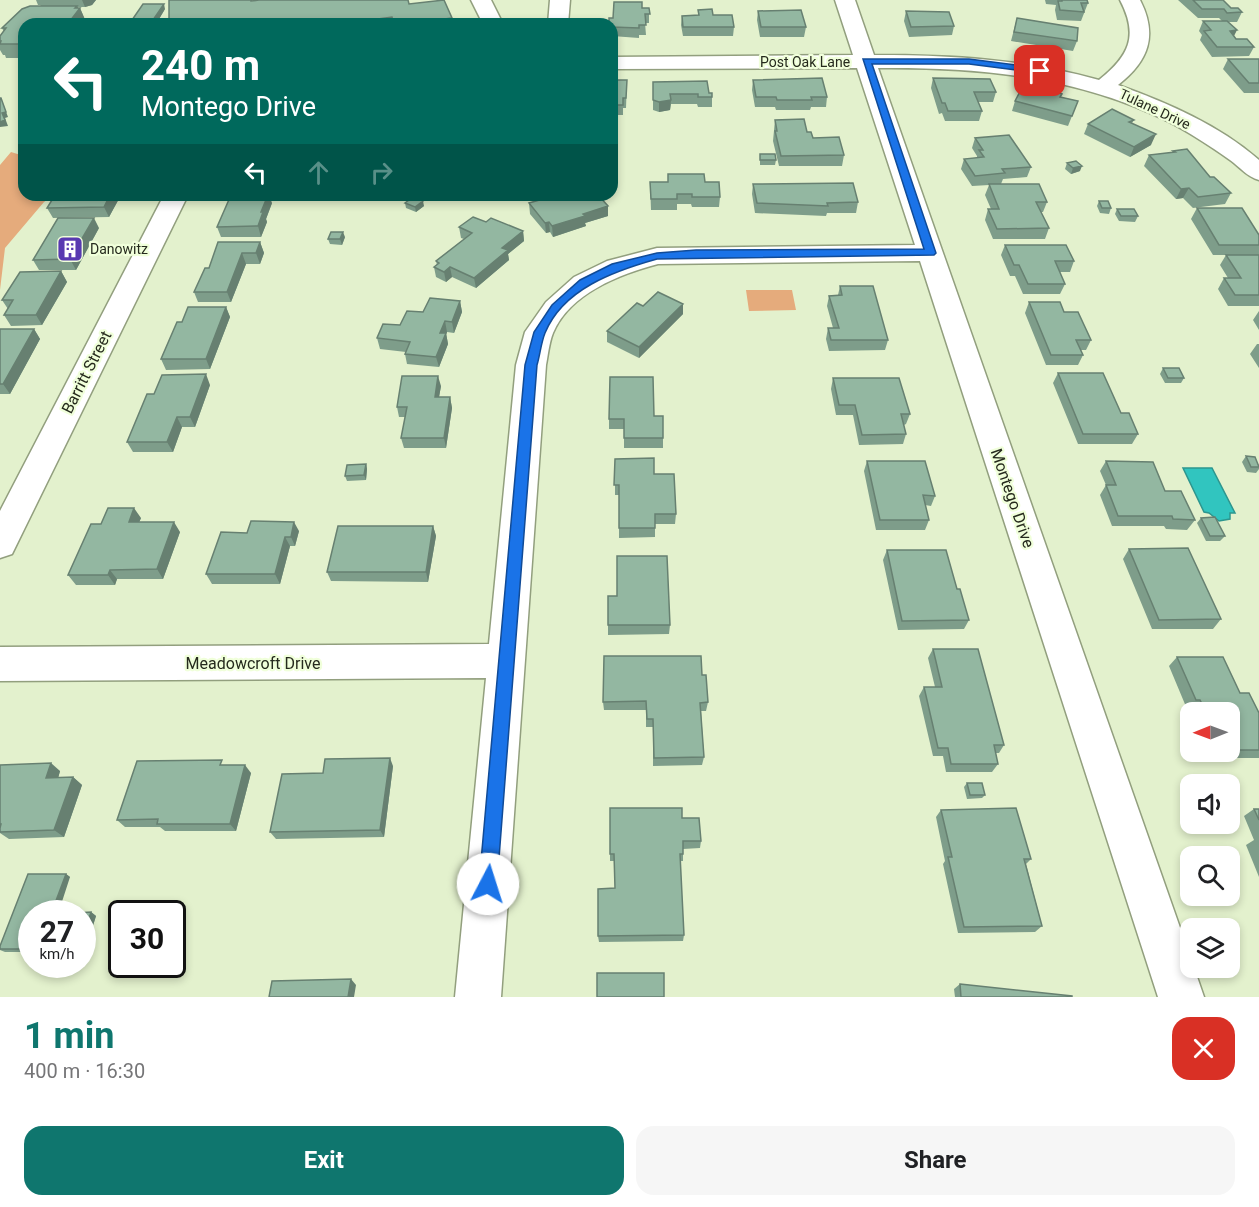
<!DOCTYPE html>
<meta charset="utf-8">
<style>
body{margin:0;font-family:Roboto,sans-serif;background:#f6f6f6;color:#202124;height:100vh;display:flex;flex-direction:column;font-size:22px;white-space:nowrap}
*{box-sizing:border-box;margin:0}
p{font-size:20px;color:#757577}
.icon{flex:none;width:33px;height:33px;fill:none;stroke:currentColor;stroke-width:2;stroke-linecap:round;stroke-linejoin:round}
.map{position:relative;height:997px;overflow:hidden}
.drawer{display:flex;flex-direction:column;background:#fff;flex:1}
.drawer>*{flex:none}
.top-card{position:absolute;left:18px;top:18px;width:600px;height:183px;border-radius:18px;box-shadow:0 3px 9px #0003;background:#00695c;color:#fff;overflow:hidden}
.needle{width:39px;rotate:269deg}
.buttons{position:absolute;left:1180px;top:702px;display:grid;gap:12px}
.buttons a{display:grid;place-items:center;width:60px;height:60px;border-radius:12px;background:#fff;box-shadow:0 3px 9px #0003;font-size:30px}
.speed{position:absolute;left:18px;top:900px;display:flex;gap:12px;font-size:30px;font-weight:700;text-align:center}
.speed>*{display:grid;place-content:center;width:78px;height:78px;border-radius:50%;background:#fff;box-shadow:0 3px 9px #0003;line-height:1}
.speed small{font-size:15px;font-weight:400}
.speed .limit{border:3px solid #111;border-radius:9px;background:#fff;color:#111}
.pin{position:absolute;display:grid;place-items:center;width:51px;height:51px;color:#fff;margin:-26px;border-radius:12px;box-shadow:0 3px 9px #0006}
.me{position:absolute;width:66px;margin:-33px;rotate:5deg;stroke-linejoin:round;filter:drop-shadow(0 0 4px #0008)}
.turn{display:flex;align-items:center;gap:21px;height:126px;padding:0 24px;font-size:27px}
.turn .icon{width:78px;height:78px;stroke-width:2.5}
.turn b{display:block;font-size:42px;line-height:51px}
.lanes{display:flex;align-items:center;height:57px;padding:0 24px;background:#0003;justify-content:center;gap:30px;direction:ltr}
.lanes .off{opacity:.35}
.round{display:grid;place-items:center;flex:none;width:63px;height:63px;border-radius:18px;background:#f6f6f6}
.overview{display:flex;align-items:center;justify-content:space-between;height:102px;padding:0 24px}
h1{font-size:36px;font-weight:700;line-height:45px;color:#0f766e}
.action{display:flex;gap:12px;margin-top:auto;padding:12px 24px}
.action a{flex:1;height:69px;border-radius:18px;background:#0f766e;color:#fff;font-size:24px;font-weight:700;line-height:69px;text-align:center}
.action a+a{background:#f6f6f6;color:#202124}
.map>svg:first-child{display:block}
.green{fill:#e5ab7c}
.water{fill:#31c5bf;stroke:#2d968e;stroke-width:1.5}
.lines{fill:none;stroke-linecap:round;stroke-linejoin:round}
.minor-casing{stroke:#929f7e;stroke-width:3}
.minor{fill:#fff;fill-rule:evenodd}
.wall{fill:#7e9d8a}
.shaded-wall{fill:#678071}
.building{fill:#93b7a1;stroke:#678071;stroke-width:1.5}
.route{fill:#1a73e8;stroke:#114b97;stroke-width:1.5}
.labels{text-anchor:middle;stroke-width:4.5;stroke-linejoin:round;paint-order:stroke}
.far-street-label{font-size:14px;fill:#252a1d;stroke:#f0ffda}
.far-poi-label{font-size:14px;fill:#252a1d;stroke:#f0ffda;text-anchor:start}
.street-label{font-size:16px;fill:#252a1d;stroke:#f0ffda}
</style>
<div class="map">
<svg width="1259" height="997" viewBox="0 0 1259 997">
<rect width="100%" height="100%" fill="#e3f1cd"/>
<path class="green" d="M11 152 24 156V195H54L44 202 5 248 0 290V165Z
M746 290H792L796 310 749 311Z"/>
<path class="water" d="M1183 468H1212L1235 513H1230V519L1219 521 1209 513 1204 512Z"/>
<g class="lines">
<defs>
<path id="minor" d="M471 0H491L503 24H483Z
M550 0H570L568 24H548Z
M835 0H855L874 55C950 55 1025 59 1099 80 1129 56 1139 36 1120 0H1140C1158 35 1149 61 1118 85 1168 103 1219 125 1259 160V180C1247 177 1240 167 1230 160 1210 146 1189 132 1167 121 1076 76 979 67 878 68L1191 959V968H1194L1204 997H1158L920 261 658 264C620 274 569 294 553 333 549 343 548 355 546 365L501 997H455L486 678 0 681V647L489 644 516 365 525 332 546 302 574 277 607 261 657 248 915 245 857 68 612 69V57L853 55Z
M164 195H188L12 554 0 558V511Z"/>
</defs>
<use href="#minor" class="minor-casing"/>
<use href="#minor" class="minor"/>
</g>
<path class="wall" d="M36 0H96L92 5 85 7H78V8H80L86 22 85 24H24V58H6L5 55H3L0 50V36L4 32 2 28 41 6 40 5H38Z
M1045 0H1087L1088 3 1081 21 1057 20 1055 10 1056 5 1046 4Z
M1178 0H1223L1231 8 1242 12 1237 22H1228L1234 36 1236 39 1254 47 1249 56 1212 57 1200 40 1202 35 1199 31 1203 21H1222L1219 18H1198Z
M642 8H649V23H645L646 35H639V38L612 36V24L613 18Z
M165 9 156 24H128H133L132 20Z
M698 10 713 15 734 27 733 36H683L681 25 682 16 698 15Z
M758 11 806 27 804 37H760L757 20Z
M906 11 954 26 952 35 909 37 904 21Z
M1017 18 1077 41 1073 51 1011 41Z
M1228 59H1259V93H1244L1223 69Z
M933 78 996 92 993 102H978L982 111 979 121H945L942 113 939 114 931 88Z
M612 80H627L626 108H623V115H612Z
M753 80 827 97 826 107H811L810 110H776L775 107H755L752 90Z
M653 82 709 93 712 97V107H698L697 104H671L670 110 659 112 653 110Z
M1060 97 1078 101 1068 126 1012 111 1015 101Z
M775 120 807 132 813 138 844 155 842 166H779L773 141Z
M1134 120 1132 123 1151 145 1130 157 1084 134 1088 124Z
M975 138 1031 167 1027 177 1003 179 1001 184H991L1047 202 1043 212H1041L1049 228 1045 239H993L985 220 988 209H991L985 195 989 185 972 186 961 169 964 159 977 158V156L972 148Z
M1173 151 1210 177 1231 193 1225 204 1193 208 1183 198 1176 199 1144 166 1149 155 1172 153Z
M760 154 776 160 775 165H760Z
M1067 163 1080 171 1071 174 1065 169Z
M650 182H705L720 197 719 207H692L691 204H677V210H651Z
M753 184 858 202 856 213H827L826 216 755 213 752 194Z
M55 195H121L109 217 53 218 47 208Z
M555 195H598L608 206V216L585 223 586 226 553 237 550 232 546 233 530 214 529 203Z
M1099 201 1111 208 1109 214 1100 213 1097 206Z
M272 203 266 219 267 222 261 237H221L217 227Z
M405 203 424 206 416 212 406 208Z
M1197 208 1259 235V306H1228L1218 289 1224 278H1228L1220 265 1226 255H1213L1191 219Z
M1117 209 1138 216 1135 222 1119 221 1115 214Z
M486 222 523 231 524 241 508 254 509 260 476 288 452 277 446 282 436 277 434 267 437 265 436 261 464 239 461 238 459 227Z
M99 228 76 270H39L33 260Z
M345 237 342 245 330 244 328 239Z
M260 242 264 253 260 264H246L231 302H198L194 292 209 268Z
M1005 245 1074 261 1070 272H1059L1065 284 1060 294H1023L1015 276H1010L1001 255Z
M61 271 67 282 42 325 11 326 4 315 8 309 2 300Z
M840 286 888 340 885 350 829 351 826 339 828 328H833L827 306 829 296 838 295Z
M460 301 462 312 454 333 447 332 446 333 448 344 439 367 407 364 405 354 406 352 380 349 377 338 423 312Z
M1029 302 1091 340 1086 350H1081L1083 355 1078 365H1046L1025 313Z
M683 304V314L639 358 607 342V331L643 306Z
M226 307 230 317 210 369 166 370 161 359 182 322Z
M1259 311V330L1253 320Z
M0 329H34L40 339 10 394H0Z
M1257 344H1259V368L1250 354Z
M1163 368 1184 378 1181 383H1165L1160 374Z
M1058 373 1121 413 1138 434 1132 444H1078L1053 383Z
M833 378 910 414 906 424 904 425 906 434 903 444 859 445 853 415H836L831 389Z
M210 385 195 427H182L173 452H133L127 442 154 394Z
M441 386 439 397H450L452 408 446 448H404L401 438 405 417H399L397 407Z
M654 416 663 438V448H624V429H609V419Z
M1246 456 1259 465V469L1256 473 1247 472 1242 462Z
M615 459 654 474 676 514 675 524H655V537L619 538V495H615Z
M867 461 935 496 931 506 925 505 929 520 925 530H876L864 471Z
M1106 461 1195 520 1187 530 1166 529 1164 526H1112L1100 495 1106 485 1100 471Z
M366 464 367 469 366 480 347 481 345 476Z
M141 518 139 522 180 532 163 579H117L115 585H76L68 575 101 524Z
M1201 518 1225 536 1220 541H1206L1197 523Z
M433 526 436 536 428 582 331 581 327 572Z
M299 531 295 546H290L280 584H212L206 574 247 533Z
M1129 549 1221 619 1213 629H1152L1123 559Z
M887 550 957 589 969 620 964 629 898 630 883 560Z
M608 625H670L669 634 608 635Z
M933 649 1004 745 999 753H995L998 764 992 772H946L943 756H933L919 696 924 687H935L928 658Z
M1177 657 1240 693 1259 713V758H1213L1210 752H1230V712H1193L1191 708 1187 709 1169 666Z
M702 675 708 702 706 711H701L704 757 702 765 653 766V727H646V710H604L603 702Z
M0 765 60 771 58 778 73 777 82 785 64 837 9 839 0 833Z
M225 765 251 773 236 831H165L160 827H125L117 820Z
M393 766 384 837 276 839 270 832 323 773Z
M967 783 985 795 982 798 967 799 964 787Z
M610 808 682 818 701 841 700 848 683 849V861H680L684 935 683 941 599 942 598 936 615 888 614 861H610Z
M1254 809H1259V877L1246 845 1254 840 1244 816Z
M941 810 1031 859 1026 864 1042 926 1035 932 958 933 943 864 945 861 936 817Z
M66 874 70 877 32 914V952H5L0 950V946Z
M91 912 96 916 89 938 82 939V914Z
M960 984 1072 997H955L954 989Z"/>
<path class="shaded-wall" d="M82 0H96L92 5 85 7Z
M164 4 165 9 156 24H155L153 20Z
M77 6 79 10 80 8 86 22 85 24H72L70 21Z
M392 17 393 24 348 23Z
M452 18 453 24H406Z
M347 20V24H320Z
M1237 30 1232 40 1230 31Z
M1 98 8 117 5 118 8 126 0 127V122L2 113Z
M671 100 670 110 659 112V102Z
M1156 134 1151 145 1130 157 1134 147Z
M1082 166 1080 171 1071 174 1073 168Z
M1189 188 1183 198 1176 199 1181 189Z
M110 195H121L109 217 104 207Z
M268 195H269L272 203 266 219 267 222 261 237 258 226 261 212Z
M423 201 424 206 416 212 415 207Z
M608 206V216L585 223 586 226 553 237 552 226 583 214Z
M94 218 99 228 76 270 70 259Z
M549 222 550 232 546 233 545 223Z
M523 231 524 241 508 254 509 260 476 288 474 278 502 248Z
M343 232 345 237 342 245 340 239Z
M260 242 264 253 260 264 256 253Z
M242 253 246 264 231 302 227 292Z
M450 267 452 277 446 282 444 272Z
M61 271 67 282 42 325 36 315Z
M460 301 462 312 454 333 452 322Z
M683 304V314L639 358V347Z
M226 307 230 317 210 369 206 359Z
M445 321 447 332 442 343 440 333Z
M34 329 40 339 10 394 3 384Z
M446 333 448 344 439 367 436 357Z
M206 374 210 385 195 427 190 417Z
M438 376 441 386 437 408 435 397Z
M450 397 452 408 446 448 444 438Z
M177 417 182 427 173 452 167 442Z
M366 464 367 469 366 480 364 475Z
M134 508 141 518 135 532 129 522Z
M174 522 180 532 163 579 157 569Z
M294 522 299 531 295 546 291 537Z
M433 526 436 536 428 582 426 572Z
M285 537 290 546 280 584 275 574Z
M110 570 117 579 115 585 108 575Z
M390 758 393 766 384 837 380 830Z
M51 763 60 771 56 786 46 778Z
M245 765 251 773 236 831 230 824Z
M73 777 82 785 64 837 54 830Z
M66 874 70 877 58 914H51Z
M91 912 96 916 89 938 84 935Z
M351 979 356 985 354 997H348Z"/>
<path class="building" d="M169 0H251V1L259 0H408L409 4 444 0 452 18 406 24H394L392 17 348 23 347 20 320 24H169Z
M1062 0H1087L1088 3H1081L1084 12 1060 10 1058 1H1062Z
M1193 0H1223L1231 8H1238L1242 12 1227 13 1224 9H1202Z
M614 2H642V8H649L650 14H645L646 25H639V28L612 27V24H609V18H613Z
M143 4H164L153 20H132Z
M30 6H77L75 8H80L70 21H75L72 24H24V44H0L1 41H0V36L6 28H2L22 9Z
M712 9 713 15H732L734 27H683L682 16 699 15 698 10Z
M801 10 806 27H761L758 11Z
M906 11 949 12 954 26 911 27Z
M1017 18 1078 28 1077 41 1014 32Z
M1203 21H1227L1237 30 1230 31 1236 39H1247L1254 47H1217L1204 31 1211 30Z
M1228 59H1259V83H1249Z
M822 78 827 97H811L812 100H777L776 97H756L753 80Z
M933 78 990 79 996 92H974L982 111H948L945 103H942Z
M612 80H627L626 98H623V105H612Z
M707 81 709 93H712V97H698V94H670L671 100 659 102 653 100V82Z
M1024 84 1049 90 1062 94 1060 97 1078 101 1072 116 1015 101Z
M0 98H1L6 112 2 113 5 120 0 122Z
M1112 109 1134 120 1129 122 1156 134 1134 147 1088 124Z
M804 119 807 132H811L813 138 839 137 844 155 781 156 775 131H777L775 120Z
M1009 135 1031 167 1002 169 1005 173 975 176 964 159 984 157 979 150H983L975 138Z
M1187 149 1210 177H1214L1231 193 1198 197 1189 188 1181 189 1149 155 1175 152 1173 151Z
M760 154H775L776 160H760Z
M1076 161 1082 166 1073 168 1067 163Z
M668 174H704L705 182H719L720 197H692V194H677V199H651L650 182H668Z
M853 183 858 202 827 203 828 206 757 203 753 184Z
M989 184H1039L1047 202H1036L1049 228 997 229 988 209H999Z
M55 195H110L104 207 47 208Z
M231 195H268L261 212H263L258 226 217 227Z
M557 195H598L608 206 583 214 585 216 552 226 549 222 545 223 529 203Z
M413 197 423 201 415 207 405 203Z
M1099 201H1108L1111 208H1102Z
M1197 208H1242L1259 235V245H1219Z
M1117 209H1134L1138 216H1121Z
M473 217 486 222 491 218 523 231 502 248 508 250 474 278 450 267 444 272 434 267 439 263 436 261 472 233 459 227Z
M58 218H94L70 259 33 260Z
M331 232H343L340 239H328Z
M218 242H260L256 253H242L227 292H194L205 268H209Z
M1005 245H1066L1074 261H1055L1065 284H1028L1019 265H1014Z
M1226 255H1259V295H1235L1224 278H1241Z
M61 271 36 315H4L13 300H2L20 272Z
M840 286H873L888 340H831L828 328H839L829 296 842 295Z
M658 292 683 304 639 347 607 331 637 303 643 306Z
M430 298 460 301 452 322 445 321 440 333H446L436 357 405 354 410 342 377 338 383 324 400 325 407 311 423 312Z
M1029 302H1060L1064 312H1078L1091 340H1076L1083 355H1051Z
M188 307H226L206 359H161L177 322H182Z
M0 329H34L3 384H0Z
M1163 368H1179L1184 378H1168Z
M1058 373H1103L1121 413H1129L1138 434H1083Z
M206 374 190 417H177L167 442H127L147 394H154L162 375Z
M402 376H438L435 397H450L444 438H401L407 407H397Z
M610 377H653L654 416H663V438H624V419H609Z
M833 378H899L910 414H901L906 434 862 435 855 405H839Z
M1246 456 1255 457 1259 467H1251Z
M654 458V474H674L676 514H655V528H619V485H614L615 459Z
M867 461H925L935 496 923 495 929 520H880Z
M1106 461 1153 462 1165 491H1181L1195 520 1173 519 1172 516H1118L1106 485H1116Z
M366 464 364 475 345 476 347 465Z
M108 508H134L129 522H174L157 569 110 570 108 575H68L91 524H101Z
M1215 517 1225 536H1210L1201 518Z
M251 521 294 522 291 537H285L275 574H206L221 532 247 533Z
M338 526H433L426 572H327Z
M1188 548 1221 619 1159 620 1129 549Z
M887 550H946L957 589H960L969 620 902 621Z
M617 556H667L670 625H608V596H617Z
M933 649H978L1004 745H994L998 764H951L948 748H938L924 687H942Z
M604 656H701L702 675H706L708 702 700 703 704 757 654 758 653 719H647L646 701 603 702Z
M1177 657H1223L1240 693H1249L1259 713V750H1230V712H1206L1200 700H1196Z
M390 758 380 830 270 832 282 774 323 773 325 759Z
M222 760 220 765H245L230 824H157L158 819 117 820 137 761Z
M51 763 46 778 73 777 54 830 0 832V828L1 824H0V765Z
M967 783H982L985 795H970Z
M610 808H682V818H699L701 841H683V854H680L684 935 598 936V889L615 888 614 854H610Z
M1016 808 1031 859H1024L1042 926 964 927 948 857H952L941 810Z
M1254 809H1259V820Z
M28 874H66L51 914H32V949H0V946Z
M91 912 84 935H82V914L75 913Z
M597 973H664V997H597Z
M351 979 348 997H269L272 981Z
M960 984 1072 996V997H961Z"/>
<path class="route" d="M863 59H969L1040 68 1044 71 1040 73 969 64H872L936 253 934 255 657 259C614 271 563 289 545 333 541 343 540 355 537 365L497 884 494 891 488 893 482 891 479 884 525 365 534 332 552 305 580 280 612 264 657 253 696 250 924 249Z"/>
<defs>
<symbol id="building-square" viewBox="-11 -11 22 22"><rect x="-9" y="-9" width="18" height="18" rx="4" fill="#5839b1" stroke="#f0ffda"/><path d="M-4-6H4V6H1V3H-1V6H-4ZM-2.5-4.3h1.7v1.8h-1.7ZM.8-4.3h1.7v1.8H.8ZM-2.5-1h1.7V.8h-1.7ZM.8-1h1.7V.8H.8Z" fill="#fff"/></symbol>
</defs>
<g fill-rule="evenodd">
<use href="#building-square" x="55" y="234" width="30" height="30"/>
</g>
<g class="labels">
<g class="far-street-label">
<text x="805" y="67">Post Oak Lane</text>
<text transform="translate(1155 109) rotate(25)" y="5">Tulane Drive</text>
</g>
<g class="far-poi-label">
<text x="90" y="254">Danowitz</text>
</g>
<g class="street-label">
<text transform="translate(86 372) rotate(-63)" y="6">Barritt Street</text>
<text transform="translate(1013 498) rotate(71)" y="6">Montego Drive</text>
<text x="253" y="669">Meadowcroft Drive</text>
</g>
</g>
</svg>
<div class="buttons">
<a><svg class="needle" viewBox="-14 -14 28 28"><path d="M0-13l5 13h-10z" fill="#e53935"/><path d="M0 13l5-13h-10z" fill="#757577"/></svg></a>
<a><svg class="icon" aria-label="sound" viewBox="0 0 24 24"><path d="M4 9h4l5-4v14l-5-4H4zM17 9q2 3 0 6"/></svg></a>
<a><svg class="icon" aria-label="search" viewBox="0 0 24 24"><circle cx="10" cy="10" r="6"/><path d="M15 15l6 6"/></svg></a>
<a><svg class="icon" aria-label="layers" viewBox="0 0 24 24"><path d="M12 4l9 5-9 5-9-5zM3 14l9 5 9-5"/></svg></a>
</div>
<div class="speed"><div>27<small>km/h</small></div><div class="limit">30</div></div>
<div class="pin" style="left:1040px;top:71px;background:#d93025"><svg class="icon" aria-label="arrive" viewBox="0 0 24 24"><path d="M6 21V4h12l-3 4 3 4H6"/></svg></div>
<svg class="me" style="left:488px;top:884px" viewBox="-20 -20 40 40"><circle r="19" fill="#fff"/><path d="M0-13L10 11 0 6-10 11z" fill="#1a73e8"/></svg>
<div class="top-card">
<div class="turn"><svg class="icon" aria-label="left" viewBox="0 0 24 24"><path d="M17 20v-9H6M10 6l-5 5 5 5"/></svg><div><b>240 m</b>Montego Drive</div></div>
<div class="lanes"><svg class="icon" aria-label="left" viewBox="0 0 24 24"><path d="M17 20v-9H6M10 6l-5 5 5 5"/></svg><svg class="icon off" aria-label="ahead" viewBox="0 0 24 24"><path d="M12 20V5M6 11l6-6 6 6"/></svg><svg class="icon off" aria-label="right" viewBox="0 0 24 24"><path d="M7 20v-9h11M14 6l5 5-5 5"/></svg></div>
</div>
</div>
<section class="drawer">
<div class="overview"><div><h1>1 min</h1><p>400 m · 16:30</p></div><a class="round" style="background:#d93025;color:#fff"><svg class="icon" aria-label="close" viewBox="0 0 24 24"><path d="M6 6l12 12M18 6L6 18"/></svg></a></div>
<div class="action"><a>Exit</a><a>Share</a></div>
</section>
